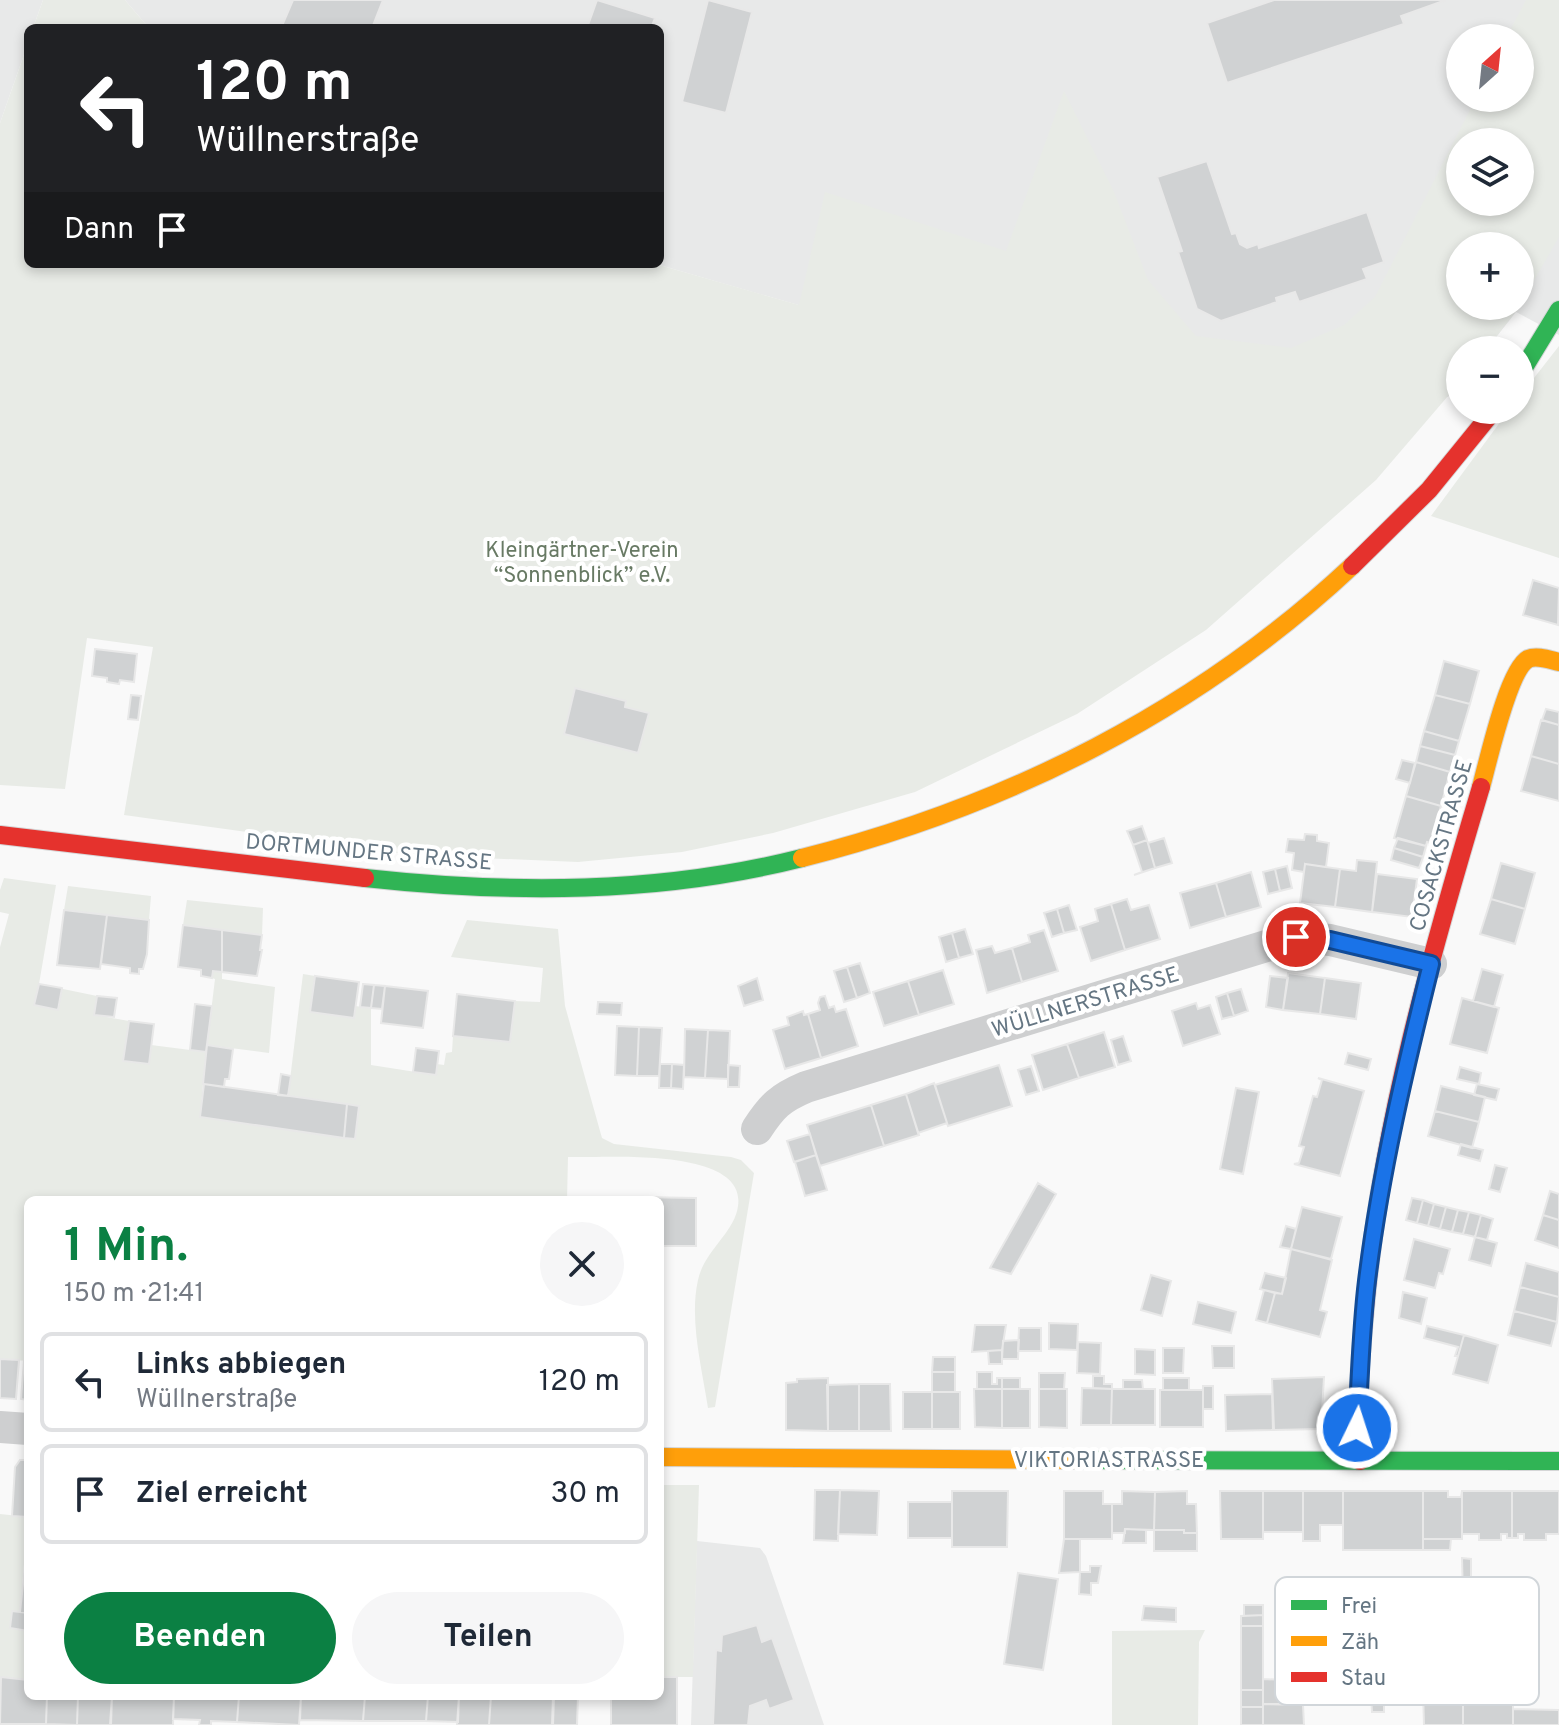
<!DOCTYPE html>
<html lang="de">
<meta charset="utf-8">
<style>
body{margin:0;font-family:Overpass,sans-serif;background:#f6f6f7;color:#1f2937;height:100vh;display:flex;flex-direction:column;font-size:30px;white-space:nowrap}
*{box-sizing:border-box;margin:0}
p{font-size:26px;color:#747a83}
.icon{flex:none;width:44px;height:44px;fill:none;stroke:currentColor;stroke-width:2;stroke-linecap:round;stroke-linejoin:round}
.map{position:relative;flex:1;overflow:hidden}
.panel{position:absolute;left:24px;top:1196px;width:640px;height:504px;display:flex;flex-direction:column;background:#fff;border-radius:12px;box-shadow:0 4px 12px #0003}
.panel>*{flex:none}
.hud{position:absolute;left:24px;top:24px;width:640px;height:244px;border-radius:12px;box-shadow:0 4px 12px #0003;background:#202124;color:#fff;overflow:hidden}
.needle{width:52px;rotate:27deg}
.fabs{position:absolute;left:1446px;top:24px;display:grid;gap:16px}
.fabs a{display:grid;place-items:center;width:88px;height:88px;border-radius:50%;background:#fff;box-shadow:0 4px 12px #0003;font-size:40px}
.pin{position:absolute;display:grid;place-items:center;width:68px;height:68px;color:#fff;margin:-34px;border:4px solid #fff;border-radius:50%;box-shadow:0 2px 8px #0007}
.me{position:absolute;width:88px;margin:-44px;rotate:4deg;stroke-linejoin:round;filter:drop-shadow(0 0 6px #0008)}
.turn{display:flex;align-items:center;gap:28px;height:168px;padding:0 40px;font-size:36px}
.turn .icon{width:104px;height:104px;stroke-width:2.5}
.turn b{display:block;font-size:56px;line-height:68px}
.then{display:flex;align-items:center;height:76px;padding:0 40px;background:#0003;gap:16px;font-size:30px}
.round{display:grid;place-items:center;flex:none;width:84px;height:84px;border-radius:42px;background:#f6f6f7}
.head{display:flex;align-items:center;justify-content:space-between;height:136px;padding:0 40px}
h1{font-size:48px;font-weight:700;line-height:60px;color:#0b8043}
.cta{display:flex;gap:16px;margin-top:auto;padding:16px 40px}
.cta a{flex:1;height:92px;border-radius:48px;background:#0b8043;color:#fff;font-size:32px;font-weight:700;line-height:92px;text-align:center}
.cta a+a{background:#f6f6f7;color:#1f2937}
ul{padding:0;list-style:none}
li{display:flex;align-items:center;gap:24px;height:100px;margin:0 16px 12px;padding:0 24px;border:4px solid #e0e1e3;border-radius:12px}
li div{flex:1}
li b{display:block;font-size:30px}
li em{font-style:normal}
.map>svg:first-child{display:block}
.built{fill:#e8e9e9;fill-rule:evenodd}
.green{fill:#e8ebe6;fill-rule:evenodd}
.building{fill:#d0d2d3;stroke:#e8e8e8;stroke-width:2}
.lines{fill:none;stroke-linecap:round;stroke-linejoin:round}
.fast-casing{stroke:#d5d6d7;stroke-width:20}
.slow-casing{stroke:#d5d6d7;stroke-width:20}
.jam-casing{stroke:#d5d6d7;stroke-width:20}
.street{stroke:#cecfd0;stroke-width:32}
.fast{stroke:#30b455;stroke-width:18}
.slow{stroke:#ff9f0a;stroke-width:18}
.jam{stroke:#e5322d;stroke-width:18}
.route-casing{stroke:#114b97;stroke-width:20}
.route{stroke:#1a73e8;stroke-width:14}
.labels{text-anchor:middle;stroke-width:8;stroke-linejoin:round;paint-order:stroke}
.park-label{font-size:22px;fill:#687a64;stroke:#fff}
.street-label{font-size:22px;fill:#657683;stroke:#fff}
.key{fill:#fff;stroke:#d1d6da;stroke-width:2}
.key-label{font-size:22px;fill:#657683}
</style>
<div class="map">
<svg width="1559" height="1725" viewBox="0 0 1559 1725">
<rect width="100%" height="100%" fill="#f9f9f9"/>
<path class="built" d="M0 0H43L33 28H28V43L0 123Z
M125 0H1559V335L1516 312 1486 350H1460V382L1448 397 978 357 656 264H660V28H149ZM1460 38H1520V98H1460ZM1460 142H1520V202H1460ZM1460 246H1520V306H1460Z
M697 1541 760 1548 766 1556 824 1725H691Z"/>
<path class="green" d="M43 0H125L149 28H33Z
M1526 0H1559V237L1520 305V246H1460V306H1519L1516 311 1486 350H1460V382L1376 480 1206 630 1077 714 915 792 773 833 682 852 578 862 412 855 124 815 153 647 87 638 65 789 0 785V123L28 43V264H656L799 305 825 192 1006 251 1064 91 1114 192 1148 280 1196 336 1291 348 1344 325 1375 297 1476 98H1520V38H1506ZM1460 142H1520V202H1460Z
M1559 346V558L1431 516 1509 410H1520V396Z
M4 878 56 885 39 984 97 996 95 1015 129 1021 124 1060 151 1045 206 1052 200 1117 355 1139 359 1106 288 1096 303 974 315 976 311 1012 353 1018 355 1006 371 1008V1065L435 1075 437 1064 444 1065 446 1053 452 1052 453 1036 510 1042 515 1001 540 1002 543 968 451 957 467 920 558 929 565 1006 602 1138 614 1144 731 1157 741 1160 754 1173 715 1407 708 1408C702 1368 689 1320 698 1280 704 1251 735 1232 738 1206 747 1146 604 1158 568 1157L567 1200H28V1361L0 1359V947L9 914 0 912V890Z
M68 886 151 896 149 920 64 910Z
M187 900 263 908 262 935 183 925Z
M213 971 222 972V979L275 987 269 1053 207 1045 215 979 212 978Z
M660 1485H699L693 1677H660Z
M0 1514 28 1517 20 1612H12L10 1628 28 1631V1680L0 1677Z
M1205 1630 1199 1642 1198 1725H1112V1631Z"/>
<path class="building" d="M293 0H383L372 28H281Z
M597 0 655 18 651 28H587Z
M708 0 752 12 726 113 682 102Z
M1274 0H1446L1401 16 1404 24 1227 83 1207 23Z
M1207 161 1232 234 1236 233 1240 244 1247 248 1258 244 1259 248 1367 212 1384 262 1363 269 1367 279 1299 302 1295 292 1276 298 1277 302 1221 321 1197 309 1178 252 1182 251 1157 177Z
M1533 580 1559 588 1558 625 1523 615Z
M95 649 137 654 134 682 120 680 119 684 107 682V678L92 676Z
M1444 661 1479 671 1470 704 1435 695Z
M575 688 626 701 625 707 649 713 638 753 564 734Z
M131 695 141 696 138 720 128 719Z
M1435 695 1470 704 1459 741 1424 731Z
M1546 709 1559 712V725L1542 720Z
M1541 720 1559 725V764L1531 756Z
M1424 731 1459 741 1455 755 1420 746Z
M1420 746 1455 755 1450 772 1416 762Z
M1531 756 1559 764V801L1521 791Z
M1402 760 1415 763 1410 783 1396 779Z
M1416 762 1450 772 1441 806 1406 796Z
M1406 796 1441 806 1431 843 1427 842 1426 846 1394 838Z
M1142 826 1147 840 1133 845 1127 831Z
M1305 834 1317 835V841L1329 843 1326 867 1305 864 1304 872 1292 870 1294 853 1286 852 1288 839 1304 840Z
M1164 838 1172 863 1155 868 1148 843Z
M1398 838 1426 846 1423 857 1394 848Z
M1147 840 1155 868 1134 875 1142 872 1133 845Z
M1394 848 1423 857 1419 868 1391 860Z
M1357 860 1377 862 1372 912 1335 907 1340 869 1356 871Z
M1501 863 1535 873 1525 909 1491 899Z
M1305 864 1340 869 1335 907 1300 903Z
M1287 866 1292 888 1280 891 1275 869Z
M1275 869 1280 891 1268 894 1263 872Z
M1251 872 1261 907 1226 917 1216 883Z
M1377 874 1417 879 1412 917 1372 912Z
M1216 883 1226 917 1190 928 1180 893Z
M1127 899 1131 910 1149 905 1160 939 1125 950 1111 904Z
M1491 899 1525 909 1515 944 1480 934Z
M1111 904 1125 950 1091 961 1080 927 1098 921 1095 909Z
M1069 905 1077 930 1064 933 1057 909Z
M1057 909 1064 933 1052 937 1044 913Z
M64 910 107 915 100 969 57 965Z
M107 915 149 920 147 954 143 969H139V974L130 973V968L101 964Z
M183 925 222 930V972L213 971 212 978 201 976V970L178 967Z
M965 929 973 954 959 958 952 933Z
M222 930 262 935 260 950H262L257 976 222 972Z
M1044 930 1058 971 1022 982 1012 948 1030 942 1028 935Z
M952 933 959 958 946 962 939 937Z
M992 946 995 953 1012 948 1022 982 987 993 976 950Z
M860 963 870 993 857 998 847 967Z
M847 967 857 998 844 1002 834 971Z
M1482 969 1503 975 1494 1007 1473 1001Z
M943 970 954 1004 919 1015 908 981Z
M1288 973 1325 978 1320 1014 1283 1010Z
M315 976 359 982 354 1018 310 1012Z
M1270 976 1288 978 1283 1010 1266 1007Z
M757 978 763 1000 744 1006 738 986Z
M1325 978 1361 983 1356 1019 1320 1014Z
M908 981 919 1015 884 1026 873 992Z
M39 984 62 988 58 1010 34 1005Z
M363 984 374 985 371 1008 360 1007Z
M374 985 385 986 382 1009 371 1008Z
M385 986 428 991 423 1028 381 1023Z
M1241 989 1248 1011 1234 1016 1227 993Z
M1227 993 1234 1016 1222 1019 1216 997Z
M457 994 515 1001 510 1042 453 1036Z
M97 996 117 998 114 1017 94 1015Z
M825 996 829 1008 834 1006 836 1012 846 1009 858 1046 821 1058 808 1014 820 1010 818 1003 820 997Z
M1462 998 1499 1008 1487 1053 1450 1044Z
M598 1002 622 1003 621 1015 597 1014Z
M1196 1003 1198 1009 1210 1005 1220 1034 1183 1046 1172 1011Z
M195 1004 212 1006 206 1052 190 1050Z
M803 1011 804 1015 808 1014 821 1058 785 1069 773 1030 789 1025 787 1017Z
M129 1021 154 1024 149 1064 123 1061Z
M617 1026 639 1027 637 1076 615 1075Z
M639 1027 662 1028 659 1076H637Z
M685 1029 708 1030 705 1078 684 1077Z
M708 1030 730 1031 728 1079 705 1078Z
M1104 1032 1115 1067 1079 1078 1067 1044Z
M1123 1036 1131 1061 1118 1065 1111 1040Z
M1067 1044 1079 1078 1043 1090 1032 1055Z
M207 1045 233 1049 229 1079H225L224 1087 203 1084Z
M416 1048 439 1051 436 1075 413 1072Z
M1348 1053 1371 1059 1368 1070 1345 1064Z
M660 1064H672L671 1088H659Z
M672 1064 684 1065 683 1089 671 1088Z
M728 1065 740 1066 739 1087H728Z
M999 1065 1012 1106 948 1126 935 1085Z
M1031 1066 1039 1091 1026 1095 1018 1070Z
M1460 1067 1481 1073 1479 1084 1457 1079Z
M281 1074 291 1076 288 1096 278 1095Z
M1318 1078 1364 1091 1340 1176 1294 1164 1299 1163 1304 1147 1299 1146 1313 1096 1317 1097 1322 1080Z
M934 1083 947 1123 918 1133 906 1094Z
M204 1084 347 1104 344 1138 200 1117Z
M1477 1084 1499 1089 1496 1100 1474 1095Z
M1441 1086 1485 1097 1479 1122 1435 1111Z
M1236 1088 1259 1092 1243 1174 1220 1169Z
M906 1094 919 1135 884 1146 871 1105Z
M347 1104 359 1106 355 1139 344 1138Z
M871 1105 884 1146 820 1166 807 1125Z
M1435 1111 1479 1122 1472 1148 1428 1136Z
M810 1134 816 1155 794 1162 787 1141Z
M1461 1144 1483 1150 1480 1161 1458 1155Z
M816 1155 827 1190 805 1196 795 1162Z
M1495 1165 1507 1168 1500 1192 1489 1189Z
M1038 1183 1056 1194 1011 1274 990 1268Z
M1550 1191 1559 1194V1220L1543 1215Z
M567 1197H639L638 1200H567Z
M639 1197 696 1198V1246H660V1200H638Z
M1412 1198 1423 1200 1417 1223 1406 1220Z
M1423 1200 1434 1204 1428 1226 1417 1223Z
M1434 1204 1446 1207 1440 1229 1428 1226Z
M1302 1207 1342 1217 1331 1259 1291 1249Z
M1446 1207 1458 1210 1452 1232 1440 1229Z
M1458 1210 1469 1212 1463 1234 1452 1232Z
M1469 1212 1481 1215 1475 1237 1463 1234Z
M1481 1215 1493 1219 1487 1240 1475 1237Z
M1543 1215 1559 1220V1248L1535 1240Z
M1286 1226 1296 1229 1291 1249 1280 1247Z
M1475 1237 1497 1243 1491 1266 1469 1260Z
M1414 1239 1450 1249 1443 1274 1439 1273 1435 1288 1404 1280Z
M1291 1249 1332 1260 1320 1310 1327 1312 1320 1337 1267 1323 1275 1293 1282 1294Z
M1526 1263 1559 1272V1297L1520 1287Z
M1265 1273 1286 1278 1282 1294 1260 1289Z
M1151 1275 1171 1281 1162 1316 1141 1310Z
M1520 1287 1559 1297 1557 1322 1514 1311Z
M1264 1290 1275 1293 1267 1323 1256 1320Z
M1403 1292 1427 1298 1421 1324 1399 1318Z
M1198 1302 1236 1312 1231 1333 1193 1324Z
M1514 1311 1557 1322 1551 1346 1508 1335Z
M1049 1323 1078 1324 1077 1350 1049 1349Z
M975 1325H1006L1002 1350 972 1352Z
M1427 1326 1464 1335 1458 1356H1455L1458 1347 1424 1338Z
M1019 1328H1041V1351H1018Z
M1464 1335 1498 1345 1488 1383 1453 1374Z
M1019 1340 1018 1359H1002L1003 1341Z
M1078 1342 1101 1343 1100 1374 1077 1373Z
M1212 1346H1234V1368H1213Z
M1163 1348H1184L1183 1373H1163Z
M1135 1349 1155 1350V1375L1135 1374Z
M1002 1350V1364H989L988 1351Z
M933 1357H955V1372H932Z
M0 1359 19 1360 16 1399 0 1398Z
M24 1361H28V1400L21 1399Z
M932 1372H955V1392H932Z
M977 1372H992V1384H997V1378H1002V1389H977Z
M1039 1373H1065L1064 1389H1039Z
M1093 1376H1104V1384H1112V1389L1093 1388Z
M1324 1377 1321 1429 1274 1430 1272 1379Z
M828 1378V1431L786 1430V1383L797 1382V1379Z
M1002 1378H1020V1389H1002Z
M1163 1378H1189V1390H1163Z
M1123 1380H1142L1143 1389H1123Z
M859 1384V1431H828L827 1385Z
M859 1384H890L891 1431H859Z
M1203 1386H1213V1409H1203Z
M1082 1388 1112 1389 1111 1425H1081Z
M974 1389H1002V1428L975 1427Z
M1002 1389H1030V1428H1002Z
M1039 1389H1067V1428L1039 1427Z
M1112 1389H1155V1425H1111Z
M1160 1390H1203V1427H1160Z
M903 1392H932V1429H903Z
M932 1392H960V1429H932Z
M1272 1394 1273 1430 1226 1431 1225 1395Z
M20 1460H28V1517L12 1516 15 1467Z
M815 1490H840L838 1541 814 1540Z
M840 1490 879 1491 877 1535 838 1534Z
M952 1491H1008L1007 1547H952Z
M1064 1491H1103V1504H1112V1539H1064Z
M1122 1491 1155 1492 1154 1530 1125 1529V1533H1112V1504H1122Z
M1187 1491V1504H1196L1197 1533H1184V1530H1154L1155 1492Z
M1220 1491H1263V1539H1221Z
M1263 1491H1303V1532H1263Z
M1303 1491H1343V1525H1320V1541H1303Z
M1343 1491H1423V1550H1343Z
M1423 1491H1448V1497H1461L1462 1491V1539H1423Z
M1462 1491H1512V1538H1507V1534H1501V1540H1479V1534H1462Z
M1512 1491H1559V1534H1546V1540H1524V1534H1518V1538H1512Z
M908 1502H952V1538H908Z
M1125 1529 1146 1530V1543H1123Z
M1154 1530H1184V1533H1197V1551H1154Z
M28 1539V1613L20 1612Z
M1064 1539H1080V1572L1059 1573Z
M1423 1539H1451L1450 1550H1423Z
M1462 1558 1471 1559V1598H1463Z
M1090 1566H1101L1098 1583H1091V1595L1079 1594 1080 1572H1090Z
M1018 1573 1058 1579 1043 1670 1004 1664Z
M1244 1605H1263V1615L1244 1616Z
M1144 1606 1176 1608V1622L1142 1620Z
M12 1611 28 1613V1631L10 1628Z
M1263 1615V1626H1241V1616Z
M757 1625 762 1642 772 1638 794 1700 769 1709 766 1700 750 1706 748 1725H713L716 1650 721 1651 722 1635Z
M1241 1626H1263V1690H1241Z
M1 1677 28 1680V1696H47L46 1724H0Z
M660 1677H677V1725H611V1696H660Z
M1263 1679 1285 1680 1289 1685V1704H1263Z
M1241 1690H1263V1707H1241Z
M1423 1691H1463V1725H1424Z
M47 1696H78L77 1725 46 1724Z
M78 1696H112L110 1725H77Z
M112 1696H174L173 1725H111Z
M174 1696H239L237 1722 211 1721V1725H199L200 1720 173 1719Z
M239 1696H301L299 1725 237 1722Z
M301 1696H365L363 1721 300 1720Z
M365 1696H428L426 1721H363Z
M428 1696H459L458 1722 426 1721Z
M459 1696H491L489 1725H457Z
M491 1696H553L552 1725H489Z
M554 1696H578L577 1725H553Z
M1371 1696H1384V1712H1372Z
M1463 1702H1513V1725H1463Z
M1263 1704 1303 1705 1304 1725H1263Z
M1241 1707H1263V1725H1241Z
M1513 1709 1559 1710V1725H1513Z"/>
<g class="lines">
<defs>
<path id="fast" d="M1520 374 1559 310
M365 878C512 894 659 894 802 858
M1076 1460 1559 1461"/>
<path id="slow" d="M1481 787C1488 762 1508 670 1528 659 1537 655 1550 660 1559 662
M802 858C1008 806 1197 711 1352 566
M660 1457 1076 1460"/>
<path id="jam" d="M1352 566 1429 490 1494 410
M0 835 365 878
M1360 1461C1355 1406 1361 1351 1366 1297 1383 1123 1431 954 1481 787"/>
</defs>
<use href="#fast" class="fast-casing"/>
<use href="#slow" class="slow-casing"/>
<use href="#jam" class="jam-casing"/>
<path class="street" d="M757 1129C772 1106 780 1098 806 1087L1296 937 1330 940 1431 964
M0 1427 28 1429"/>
<use href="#fast" class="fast"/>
<use href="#slow" class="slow"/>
<use href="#jam" class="jam"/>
</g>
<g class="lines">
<defs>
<path id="route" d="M1296 937 1330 940 1431 964C1405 1069 1380 1174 1367 1281 1361 1330 1360 1379 1357 1428"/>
</defs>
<use href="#route" class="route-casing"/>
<use href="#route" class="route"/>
</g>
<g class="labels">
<g class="park-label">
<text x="582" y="557">Kleingärtner-Verein<tspan x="582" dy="25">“Sonnenblick” e.V.</tspan></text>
</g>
<g class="street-label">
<text transform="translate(1440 845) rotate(-74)" y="8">COSACKSTRASSE</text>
<text transform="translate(369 851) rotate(5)" y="8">DORTMUNDER STRASSE</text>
<text transform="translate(1085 1001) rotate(-17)" y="8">WÜLLNERSTRASSE</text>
<text x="1109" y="1467">VIKTORIASTRASSE</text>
</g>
</g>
<rect x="1275" y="1577" width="264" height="128" rx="12" class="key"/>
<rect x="1291" y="1600" width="36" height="10" fill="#30b455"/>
<rect x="1291" y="1636" width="36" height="10" fill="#ff9f0a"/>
<rect x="1291" y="1672" width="36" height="10" fill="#e5322d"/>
<g class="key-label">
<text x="1341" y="1613">Frei</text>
<text x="1341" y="1649">Zäh</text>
<text x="1341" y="1685">Stau</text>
</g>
</svg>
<div class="fabs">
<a><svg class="needle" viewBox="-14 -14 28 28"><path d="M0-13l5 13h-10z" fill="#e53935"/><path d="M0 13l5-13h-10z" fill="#747a83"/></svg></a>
<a><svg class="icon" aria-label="layers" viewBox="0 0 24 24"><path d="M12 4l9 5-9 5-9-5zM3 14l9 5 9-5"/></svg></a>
<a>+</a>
<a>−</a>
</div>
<div class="pin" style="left:1296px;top:937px;background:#d93025"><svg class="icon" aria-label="arrive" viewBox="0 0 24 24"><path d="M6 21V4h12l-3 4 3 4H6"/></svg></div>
<svg class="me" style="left:1357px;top:1428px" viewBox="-20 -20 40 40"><circle r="17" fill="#1a73e8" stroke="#fff" stroke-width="3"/><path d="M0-11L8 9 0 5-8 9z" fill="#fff"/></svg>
<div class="hud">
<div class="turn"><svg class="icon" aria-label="left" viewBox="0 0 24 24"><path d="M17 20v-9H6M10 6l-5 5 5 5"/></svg><div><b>120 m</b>Wüllnerstraße</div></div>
<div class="then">Dann<svg class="icon" aria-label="arrive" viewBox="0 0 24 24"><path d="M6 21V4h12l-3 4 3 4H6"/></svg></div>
</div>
<section class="panel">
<div class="head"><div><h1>1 Min.</h1><p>150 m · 21:41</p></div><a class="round"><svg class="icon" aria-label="close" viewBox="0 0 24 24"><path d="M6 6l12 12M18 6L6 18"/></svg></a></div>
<ul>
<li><svg class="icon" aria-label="left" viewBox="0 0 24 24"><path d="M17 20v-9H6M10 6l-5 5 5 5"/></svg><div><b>Links abbiegen</b><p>Wüllnerstraße</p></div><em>120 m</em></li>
<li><svg class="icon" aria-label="arrive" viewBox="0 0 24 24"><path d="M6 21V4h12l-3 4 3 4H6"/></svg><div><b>Ziel erreicht</b></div><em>30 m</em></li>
</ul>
<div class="cta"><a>Beenden</a><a>Teilen</a></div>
</section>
</div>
